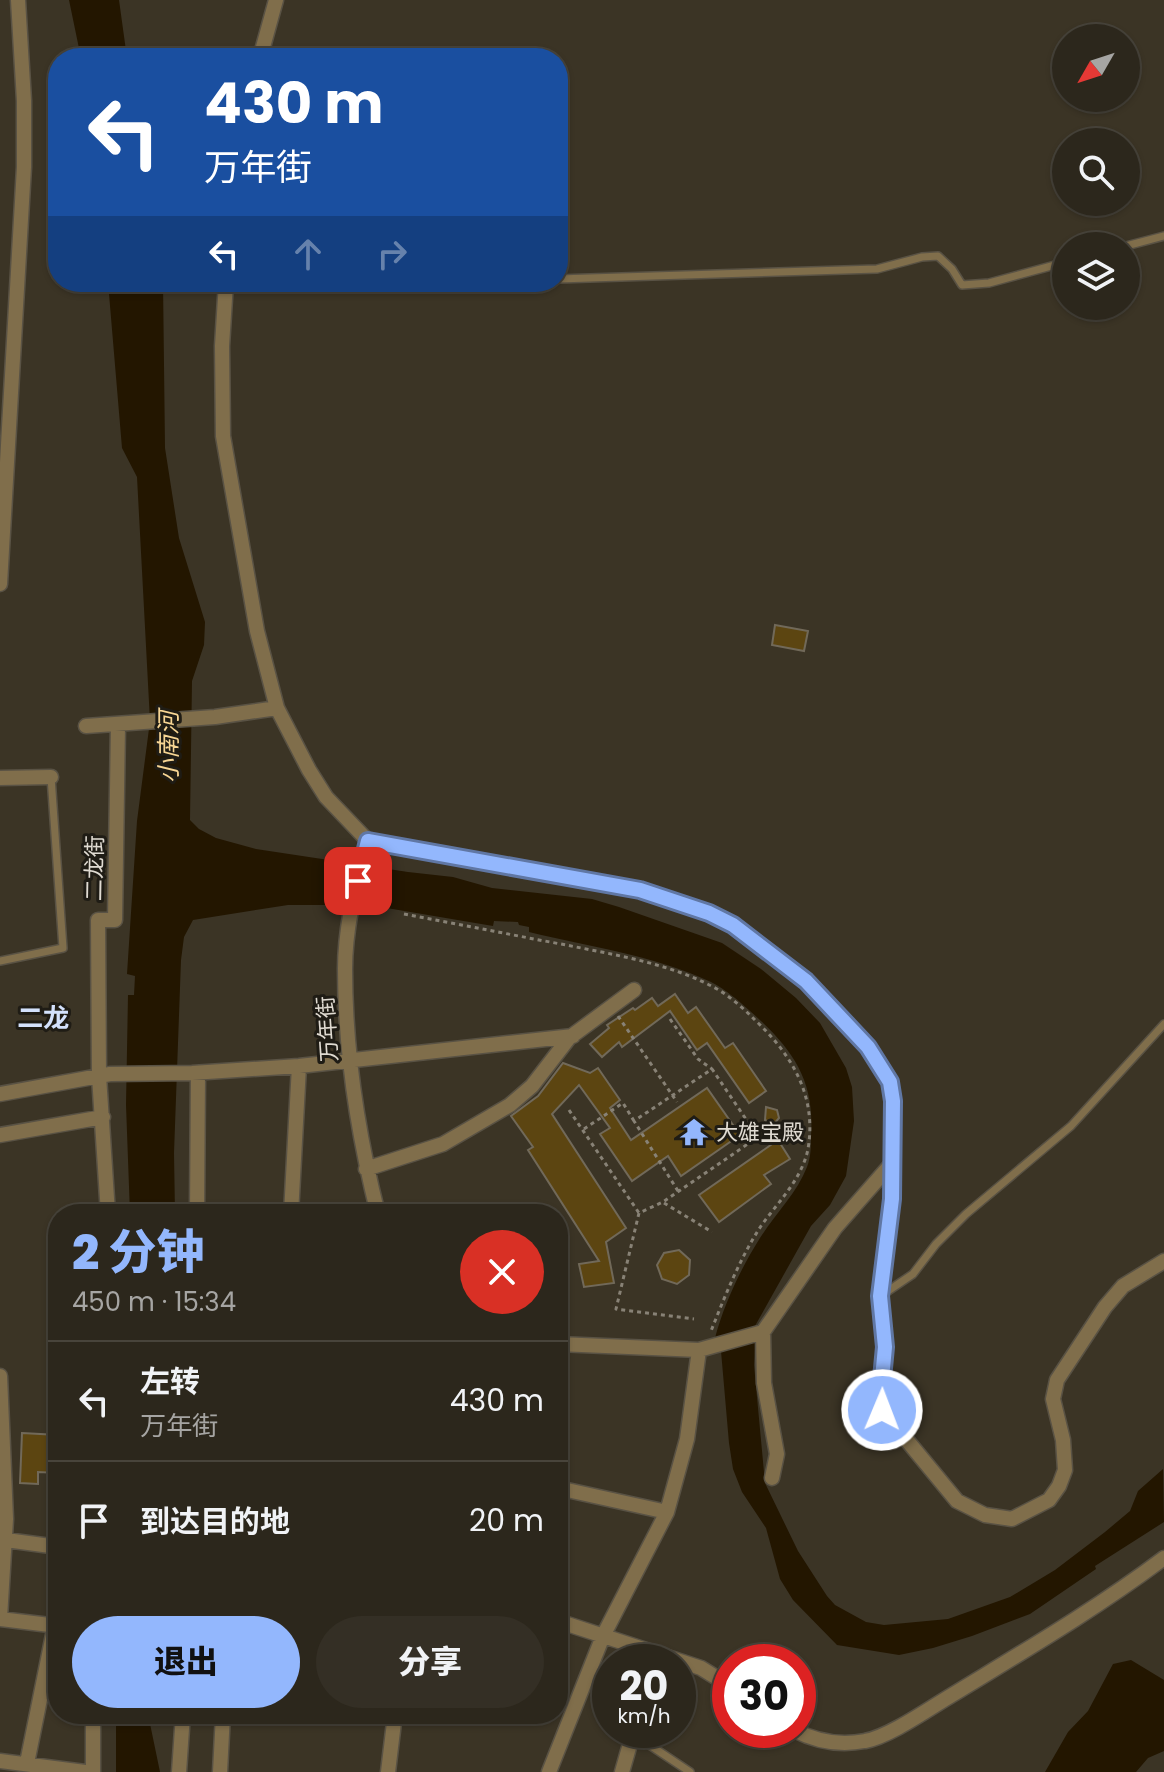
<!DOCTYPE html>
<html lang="zh">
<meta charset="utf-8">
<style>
body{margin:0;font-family:Poppins,"Noto Sans SC",sans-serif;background:#342f25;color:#f1f3f6;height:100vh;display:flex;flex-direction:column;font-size:30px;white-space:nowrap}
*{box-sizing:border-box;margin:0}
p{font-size:26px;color:#a6a5a3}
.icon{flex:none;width:44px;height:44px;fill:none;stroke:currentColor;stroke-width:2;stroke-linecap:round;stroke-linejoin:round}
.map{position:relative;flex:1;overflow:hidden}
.details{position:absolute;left:48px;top:1204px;width:520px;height:520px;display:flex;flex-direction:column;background:#2c271c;border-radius:32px;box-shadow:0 2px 6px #0004,0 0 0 2px #48443b}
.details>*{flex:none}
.hud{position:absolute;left:48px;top:48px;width:520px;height:244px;border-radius:32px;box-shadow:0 2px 6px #0004,0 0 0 2px #48443b;background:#1a4fa0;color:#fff;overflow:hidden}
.needle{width:52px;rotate:231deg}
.controls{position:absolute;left:1052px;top:24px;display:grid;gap:16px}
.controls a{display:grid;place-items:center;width:88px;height:88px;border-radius:50%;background:#2c271c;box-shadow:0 2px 6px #0004,0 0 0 2px #48443b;font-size:40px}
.speed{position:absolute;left:592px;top:1644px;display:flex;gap:16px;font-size:40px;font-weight:700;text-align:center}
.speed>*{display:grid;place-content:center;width:104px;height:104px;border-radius:50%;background:#2c271c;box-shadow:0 2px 6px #0004,0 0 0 2px #48443b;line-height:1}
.speed small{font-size:20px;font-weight:400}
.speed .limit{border:12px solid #d22;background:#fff;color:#111}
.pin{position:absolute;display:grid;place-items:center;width:68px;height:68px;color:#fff;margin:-34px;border-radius:16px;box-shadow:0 4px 12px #0006}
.me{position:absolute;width:88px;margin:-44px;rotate:1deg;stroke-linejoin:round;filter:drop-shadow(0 0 6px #0008)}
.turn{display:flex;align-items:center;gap:28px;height:168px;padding:0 24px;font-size:36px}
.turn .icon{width:104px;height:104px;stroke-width:2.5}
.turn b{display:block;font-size:56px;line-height:68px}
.lanes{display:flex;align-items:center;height:76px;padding:0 24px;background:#0003;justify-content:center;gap:40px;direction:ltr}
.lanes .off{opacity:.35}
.round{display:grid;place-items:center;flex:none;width:84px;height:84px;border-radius:42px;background:#342f25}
.overview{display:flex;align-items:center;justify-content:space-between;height:136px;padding:0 24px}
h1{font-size:48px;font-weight:800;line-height:60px;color:#93b7fd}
.button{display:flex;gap:16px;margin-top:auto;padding:16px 24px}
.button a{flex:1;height:92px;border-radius:48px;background:#93b7fd;color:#111;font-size:32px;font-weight:800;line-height:92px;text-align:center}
.button a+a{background:#342f25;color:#f1f3f6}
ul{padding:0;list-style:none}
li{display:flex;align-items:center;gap:24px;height:120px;padding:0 24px;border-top:2px solid #48443b}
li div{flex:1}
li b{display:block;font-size:30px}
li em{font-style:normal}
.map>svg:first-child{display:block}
.water{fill:#231600}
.building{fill:#5c4511;stroke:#716959;stroke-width:2}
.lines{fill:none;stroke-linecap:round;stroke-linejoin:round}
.lane-casing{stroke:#595244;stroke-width:10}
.street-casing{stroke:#595244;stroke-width:17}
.path{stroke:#888276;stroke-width:3;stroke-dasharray:4 4;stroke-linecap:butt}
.lane{stroke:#806e4b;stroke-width:7}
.street{stroke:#806e4b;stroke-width:14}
.route-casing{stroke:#6077a4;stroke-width:20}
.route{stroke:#93b7fd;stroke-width:14}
.labels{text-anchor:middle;stroke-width:6;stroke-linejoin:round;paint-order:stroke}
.street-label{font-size:22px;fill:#e0dbd2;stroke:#1f1c15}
.poi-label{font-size:22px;fill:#e0dbd2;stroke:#1f1c15;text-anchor:start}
.water-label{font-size:24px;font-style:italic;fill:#f8d694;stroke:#1f1c15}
.quarter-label{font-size:26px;font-weight:bold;fill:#d3e1fc;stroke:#1f1c15}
</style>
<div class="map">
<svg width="1164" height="1772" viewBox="0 0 1164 1772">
<rect width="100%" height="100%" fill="#3b3425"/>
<path class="water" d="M69 0H119L127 58H81Z
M108 282H163L165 448 179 538 205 622 204 645 192 681 190 820 199 829 216 838 256 849 408 872 453 877 492 888 592 899 619 907 722 943 761 969 796 998 820 1023 846 1068 852 1087 854 1121 846 1176 830 1205 811 1226 755 1326 715 1338C724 1304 741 1268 760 1238 775 1214 797 1193 807 1167 811 1157 811 1146 811 1136 815 1079 792 1048 750 1011 738 1000 726 990 711 982 654 955 589 947 529 932V927L519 925 518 922 494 921 493 926 369 905H288L193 920 184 937 181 960 174 1153 175 1214H130L126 1105 128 995H134L135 976 127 974 137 821 150 721 137 477 122 448Z
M755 1340 754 1365 765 1483 798 1551 827 1596 835 1605 866 1622 884 1625 948 1619 1010 1597 1055 1570 1105 1532 1130 1511 1138 1491 1163 1469 1164 1522 1095 1566 1096 1569 1030 1614 972 1636 933 1648 899 1655 837 1645 793 1600 780 1579 766 1528 742 1492 733 1469 729 1443 721 1351Z
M1131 1660 1164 1680V1751L1148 1758 1136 1772H1045L1068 1732 1088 1711 1113 1664Z
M116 1714H148L160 1772H116Z"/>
<path class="building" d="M775 625 808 631 804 651 772 645Z
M675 994 688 1013 696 1007 725 1048 733 1043 766 1091 749 1103 707 1043 697 1050 670 1011 622 1047 619 1042 602 1057 590 1044 609 1028 607 1025 633 1008 635 1010 652 998 658 1006Z
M563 1063 590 1073 598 1068 620 1100 610 1108 631 1140 707 1088 740 1135 681 1176 668 1156 632 1181 600 1134 610 1128 579 1085 552 1114 626 1228 606 1242 614 1283 584 1287 579 1264 599 1261 528 1150 533 1147 511 1116 538 1096Z
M766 1107 777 1110 779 1118 774 1124 765 1120Z
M778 1140 790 1159 764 1175 771 1184 719 1222 699 1195Z
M679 1250 690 1260 689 1275 677 1284 662 1279 657 1265 664 1253Z
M22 1433 58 1435V1473L38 1472V1484L20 1483Z"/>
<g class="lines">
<defs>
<path id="lane" d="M1126 246 1164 236
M558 279 877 269 922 257 938 256 952 269 962 285 989 283 1066 262
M0 961 63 948 51 777
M882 1295 913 1274 936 1244 966 1214 1071 1126 1164 1024
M633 1734 690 1772"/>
<path id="street" d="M260 58 276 0
M226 282 222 346 223 436 257 631 277 708 309 770 326 797 368 841 640 890 723 919 806 981 868 1047 890 1082 893 1101 892 1199 880 1296 885 1347 881 1389 882 1410 957 1501 985 1515 1012 1519 1049 1500 1059 1486 1065 1470 1063 1440 1053 1399 1057 1380 1105 1307 1123 1286 1164 1261
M0 584 24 167V101L18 0
M86 726 215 717 277 708
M0 778 51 777
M368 841C356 881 345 927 345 969 345 1051 358 1135 378 1214
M0 1094 110 1074 192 1073 299 1066 573 1036
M0 1135 103 1117
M366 1169 443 1144 510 1105 532 1086 569 1038 634 990
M108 1214 99 1076 98 920H115L118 725
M197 1214 198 1073
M291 1214 299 1066
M558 1344 699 1350 763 1332
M0 1376 6 1519 0 1618
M772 1478 777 1454 764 1383 763 1332 835 1228 893 1162
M558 1488 667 1512
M6 1540 58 1547
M0 1619 58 1626
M558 1621 701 1668 730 1686
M794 1730C817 1742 839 1746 865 1741 889 1737 930 1708 952 1695 1024 1651 1096 1609 1164 1558
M0 1761 85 1772
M27 1763 55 1625
M93 1772V1714
M179 1772 183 1714
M220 1772 223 1714
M388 1772 395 1714
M549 1772 603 1636 667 1512 687 1439 699 1350
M622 1772 634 1730"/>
</defs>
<use href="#lane" class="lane-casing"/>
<use href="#street" class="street-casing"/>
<path class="path" d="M404 914C458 924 512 935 566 945 616 955 672 964 717 989 731 997 744 1009 755 1020 792 1055 817 1096 808 1149 802 1179 778 1202 761 1226 740 1258 725 1296 711 1331
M618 1016 677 1102
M670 1019 698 1059 712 1069
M569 1110 639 1213
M584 1129 623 1103 634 1121
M678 1191 634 1121 712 1069 758 1137 663 1202 639 1213 616 1309 694 1319
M664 1203 712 1232"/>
<use href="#lane" class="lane"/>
<use href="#street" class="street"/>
</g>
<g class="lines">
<defs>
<path id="route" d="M358 881 368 841 640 890 709 913 733 925 806 981 868 1047 890 1082 893 1101 892 1199 880 1296 885 1347 881 1389 882 1410"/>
</defs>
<use href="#route" class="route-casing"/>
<use href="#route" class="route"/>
</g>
<defs>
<symbol id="temple-bare" viewBox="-9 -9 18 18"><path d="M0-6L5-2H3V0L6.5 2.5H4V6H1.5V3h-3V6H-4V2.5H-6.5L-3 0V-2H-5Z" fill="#93b7fd" stroke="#1f1c15" stroke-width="2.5" paint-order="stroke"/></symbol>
</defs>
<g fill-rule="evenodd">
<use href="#temple-bare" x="674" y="1112" width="40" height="40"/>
</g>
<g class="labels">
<g class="street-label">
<text transform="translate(94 868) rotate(-89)" y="8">二龙街</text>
<text transform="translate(327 1029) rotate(-94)" y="8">万年街</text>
</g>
<g class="poi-label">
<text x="716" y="1140">大雄宝殿</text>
</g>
<g class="water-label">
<text transform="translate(169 747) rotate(-90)" y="8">小南河</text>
</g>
<g class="quarter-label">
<text x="43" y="1027">二龙</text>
</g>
</g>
</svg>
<div class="controls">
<a><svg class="needle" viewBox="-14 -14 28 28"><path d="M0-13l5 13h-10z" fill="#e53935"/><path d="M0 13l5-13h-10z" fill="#a6a5a3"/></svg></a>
<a><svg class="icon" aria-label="search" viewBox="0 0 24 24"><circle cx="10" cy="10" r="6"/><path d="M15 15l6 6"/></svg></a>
<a><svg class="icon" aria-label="layers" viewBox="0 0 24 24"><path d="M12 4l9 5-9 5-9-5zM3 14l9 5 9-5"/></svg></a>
</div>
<div class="speed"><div>20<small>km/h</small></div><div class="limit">30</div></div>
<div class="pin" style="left:358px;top:881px;background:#d93025"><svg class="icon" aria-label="arrive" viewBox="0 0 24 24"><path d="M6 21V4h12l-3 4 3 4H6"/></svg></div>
<svg class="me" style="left:882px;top:1410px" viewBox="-20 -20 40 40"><circle r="17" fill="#93b7fd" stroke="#fff" stroke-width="3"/><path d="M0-11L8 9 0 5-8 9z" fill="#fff"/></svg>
<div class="hud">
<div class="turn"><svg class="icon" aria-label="left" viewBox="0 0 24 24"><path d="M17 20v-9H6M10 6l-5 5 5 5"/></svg><div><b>430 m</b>万年街</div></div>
<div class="lanes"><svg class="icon" aria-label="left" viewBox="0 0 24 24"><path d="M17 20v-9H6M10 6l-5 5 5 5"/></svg><svg class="icon off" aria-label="ahead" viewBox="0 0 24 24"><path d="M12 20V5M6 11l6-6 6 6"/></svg><svg class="icon off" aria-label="right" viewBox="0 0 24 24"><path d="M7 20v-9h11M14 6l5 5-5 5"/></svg></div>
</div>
<section class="details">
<div class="overview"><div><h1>2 分钟</h1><p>450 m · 15:34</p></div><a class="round" style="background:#d93025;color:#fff"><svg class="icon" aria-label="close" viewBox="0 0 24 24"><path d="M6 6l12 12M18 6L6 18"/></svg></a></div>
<ul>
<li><svg class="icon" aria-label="left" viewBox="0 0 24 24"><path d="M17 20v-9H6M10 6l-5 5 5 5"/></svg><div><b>左转</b><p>万年街</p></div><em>430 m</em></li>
<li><svg class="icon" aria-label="arrive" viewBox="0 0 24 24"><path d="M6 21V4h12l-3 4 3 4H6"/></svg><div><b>到达目的地</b></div><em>20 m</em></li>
</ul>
<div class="button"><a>退出</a><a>分享</a></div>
</section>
</div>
